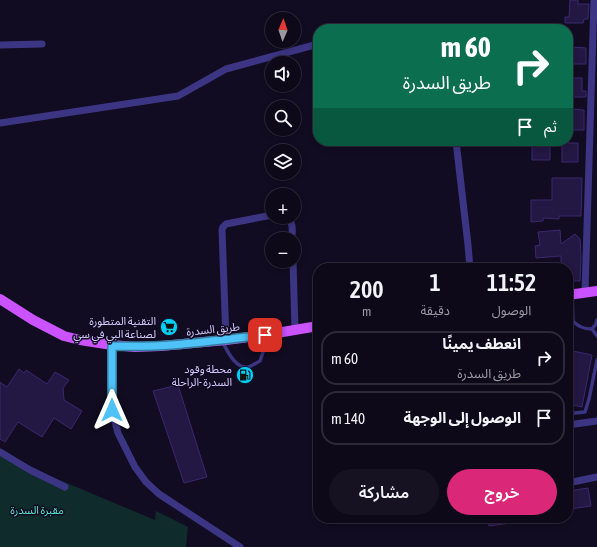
<!DOCTYPE html>
<html lang="ar">
<meta charset="utf-8">
<style>
body{margin:0;font-family:"Asap Condensed","Noto Sans Arabic",sans-serif;background:#161222;color:#f1f3f6;direction:rtl;height:100vh;display:flex;flex-direction:column;font-size:15px;white-space:nowrap}
*{box-sizing:border-box;margin:0}
p{font-size:13px;color:#9a9aa2}
.icon{flex:none;width:22px;height:22px;fill:none;stroke:currentColor;stroke-width:2;stroke-linecap:round;stroke-linejoin:round}
.map{position:relative;flex:1;overflow:hidden;direction:ltr}
.drawer{position:absolute;left:313px;top:263px;width:260px;height:260px;display:flex;flex-direction:column;background:#0d0919;border-radius:16px;box-shadow:0 2px 6px #0003,0 0 0 1px #2d2a38;direction:rtl}
.drawer>*{flex:none}
.hud{position:absolute;left:313px;top:24px;width:260px;height:122px;border-radius:16px;box-shadow:0 2px 6px #0003,0 0 0 1px #2d2a38;direction:rtl;background:#0b6e4f;color:#fff;overflow:hidden}
.needle{width:26px;rotate:2deg}
.fabs{position:absolute;left:265px;top:12px;display:grid;gap:8px}
.fabs a{display:grid;place-items:center;width:36px;height:36px;border-radius:50%;background:#0d0919;box-shadow:0 2px 6px #0003,0 0 0 1px #2d2a38;font-size:20px}
.pin{position:absolute;display:grid;place-items:center;width:34px;height:34px;color:#fff;margin:-17px;border-radius:8px;box-shadow:0 2px 6px #0006}
.me{position:absolute;width:44px;margin:-22px;rotate:0deg;stroke-linejoin:round;filter:drop-shadow(0 0 3px #0008)}
.turn{display:flex;align-items:center;gap:14px;height:84px;padding:0 16px;font-size:18px}
.turn .icon{width:52px;height:52px;stroke-width:2.5}
.turn b{display:block;font-size:28px;line-height:34px}
.then{display:flex;align-items:center;height:38px;padding:0 16px;background:#0003;gap:8px;font-size:15px}
.eta{display:flex;justify-content:space-evenly;align-items:center;height:68px;text-align:center}
.eta b{font-size:24px;font-weight:600;line-height:28px}
.action{display:flex;gap:8px;margin-top:auto;padding:8px 16px}
.action a{flex:1;height:46px;border-radius:24px;background:#db2777;color:#fff;font-size:16px;font-weight:600;line-height:46px;text-align:center}
.action a+a{background:#161222;color:#f1f3f6}
ul{padding:0;list-style:none}
li{display:flex;align-items:center;gap:12px;height:54px;margin:0 8px 6px;padding:0 8px;border:2px solid #2d2a38;border-radius:16px}
li div{flex:1}
li b{display:block;font-size:15px}
li em{font-style:normal}
.map>svg:first-child{display:block}
.green{fill:#0f2b2c}
.building{fill:#231743;stroke:#3b2870}
.lines{fill:none;stroke-linecap:round;stroke-linejoin:round}
.lane{stroke:#3c3583;stroke-width:3.5}
.street{stroke:#3c3583;stroke-width:7}
.primary{stroke:#ca53ff;stroke-width:10}
.route-casing{stroke:#337fa1;stroke-width:10}
.route{stroke:#4fc3f7;stroke-width:7}
.labels{text-anchor:middle;stroke-width:3;stroke-linejoin:round;paint-order:stroke}
.poi-label{font-size:11px;fill:#d5ccff;stroke:#110c21;text-anchor:end}
.street-label{font-size:11px;fill:#d5ccff;stroke:#110c21}
.park-label{font-size:11px;fill:#53e5c9;stroke:#110c21}
</style>
<div class="map">
<svg width="597" height="547" viewBox="0 0 597 547">
<rect width="100%" height="100%" fill="#110c21"/>
<path class="green" d="M0 455 155 520 156 511 188 527 186 547H0Z"/>
<path class="building" d="M570 0H578V4H589L588 19H584L583 23H565V17H569Z
M572 47 586 48V64H572Z
M568 78H582V91H586V97H568Z
M571 109 584 110V130H568V124H570Z
M562 143H578V162H562Z
M532 146H550V160H532Z
M552 178H582L581 216H559V219L543 218V221L531 222V200H552Z
M560 230 561 244 575 234 580 239 581 257 580 281H568V268H561V256L536 258 535 246 540 245 538 232Z
M568 350 592 355 582 407 568 404Z
M19 369 24 373 26 370 47 384 55 372 69 380 63 388 64 400 82 411 71 429 54 418 42 437 18 422 5 442 0 439V382L7 387Z
M178 385 207 477 184 483 153 391Z
M588 488 591 506 570 509 568 491Z
M488 518H516L518 522 489 526Z"/>
<g class="lines">
<path class="lane" d="M572 295 573 321C578 327 584 329 592 329L596 324 597 320
M592 329 597 336
M222 341C227 350 235 369 248 367 252 366 256 363 260 361L263 352 265 336
M568 412 575 413 585 412 589 399 597 360"/>
<path class="street" d="M395 29 411 27 417 29
M0 45 42 44
M0 123 178 96 226 69 318 44
M456 141 468 245 470 268
M287 217C294 223 292 231 292 239
M293 261 295 329
M585 292 594 0
M226 340 222 230 223 227 226 224 272 215
M112 345V410L118 433 135 467 146 482 159 494 240 547
M568 425 597 421
M0 452 30 470 65 487
M568 483 597 477
M521 518V519"/>
<path class="primary" d="M568 295 597 291
M0 299 33 320 64 336 80 340 112 345 135 347 161 346 226 340 265 335 318 326"/>
</g>
<g class="lines">
<defs>
<path id="route" d="M112 410V346C163 348 214 341 265 335"/>
</defs>
<use href="#route" class="route-casing"/>
<use href="#route" class="route"/>
</g>
<defs>
<symbol id="supermarket-disc" viewBox="-11 -11 22 22"><circle r="9.5" fill="#00cff7" stroke="#110c21"/><path d="M-6-5.5h2.5l.6 2H6L4.5 2H-2.5L-4.4-4H-6ZM-1.5 3.2a1.3 1.3 0 1 0 .1 0ZM3 3.2a1.3 1.3 0 1 0 .1 0Z" fill="#111"/></symbol>
<symbol id="fuel-disc" viewBox="-11 -11 22 22"><circle r="9.5" fill="#00cff7" stroke="#110c21"/><path d="M-5.5-6h7V0h2V4h1.3V-2.5L3-4.5l.8-.8L6-3V5H2.5V1h-1V6h-7ZM-4.2-4.7v3.2H.2V-4.7Z" fill="#111"/></symbol>
</defs>
<g fill-rule="evenodd">
<use href="#supermarket-disc" x="159" y="317" width="20" height="20"/>
<use href="#fuel-disc" x="235" y="365" width="20" height="20"/>
</g>
<g class="labels">
<g class="poi-label">
<text x="156" y="325">التقنية المتطورة<tspan x="156" dy="13">لصناعة البي في سي</tspan></text>
<text x="232" y="373">محطة وقود<tspan x="232" dy="13">السدرة -الراحلة</tspan></text>
</g>
<g class="street-label">
<text transform="translate(213 329) rotate(-6)" y="4">طريق السدرة</text>
</g>
<g class="park-label">
<text x="37" y="514">مقبرة السدرة</text>
</g>
</g>
</svg>
<div class="fabs">
<a><svg class="needle" viewBox="-14 -14 28 28"><path d="M0-13l5 13h-10z" fill="#e53935"/><path d="M0 13l5-13h-10z" fill="#9a9aa2"/></svg></a>
<a><svg class="icon" aria-label="sound" viewBox="0 0 24 24"><path d="M4 9h4l5-4v14l-5-4H4zM17 9q2 3 0 6"/></svg></a>
<a><svg class="icon" aria-label="search" viewBox="0 0 24 24"><circle cx="10" cy="10" r="6"/><path d="M15 15l6 6"/></svg></a>
<a><svg class="icon" aria-label="layers" viewBox="0 0 24 24"><path d="M12 4l9 5-9 5-9-5zM3 14l9 5 9-5"/></svg></a>
<a>+</a>
<a>−</a>
</div>
<div class="pin" style="left:265px;top:335px;background:#d93025"><svg class="icon" aria-label="arrive" viewBox="0 0 24 24"><path d="M6 21V4h12l-3 4 3 4H6"/></svg></div>
<svg class="me" style="left:112px;top:410px" viewBox="-20 -20 40 40"><path d="M0-17L14 15 0 8-14 15z" fill="#4fc3f7" stroke="#fff" stroke-width="4"/></svg>
<div class="hud">
<div class="turn"><svg class="icon" aria-label="right" viewBox="0 0 24 24"><path d="M7 20v-9h11M14 6l5 5-5 5"/></svg><div><b>60 m</b>طريق السدرة</div></div>
<div class="then">ثم<svg class="icon" aria-label="arrive" viewBox="0 0 24 24"><path d="M6 21V4h12l-3 4 3 4H6"/></svg></div>
</div>
<section class="drawer">
<div class="eta">
<div><b>11:52</b><p>الوصول</p></div>
<div><b>1</b><p>دقيقة</p></div>
<div><b>200</b><p>m</p></div>
</div>
<ul>
<li><svg class="icon" aria-label="right" viewBox="0 0 24 24"><path d="M7 20v-9h11M14 6l5 5-5 5"/></svg><div><b>انعطف يمينًا</b><p>طريق السدرة</p></div><em>60 m</em></li>
<li><svg class="icon" aria-label="arrive" viewBox="0 0 24 24"><path d="M6 21V4h12l-3 4 3 4H6"/></svg><div><b>الوصول إلى الوجهة</b></div><em>140 m</em></li>
</ul>
<div class="action"><a>خروج</a><a>مشاركة</a></div>
</section>
</div>
